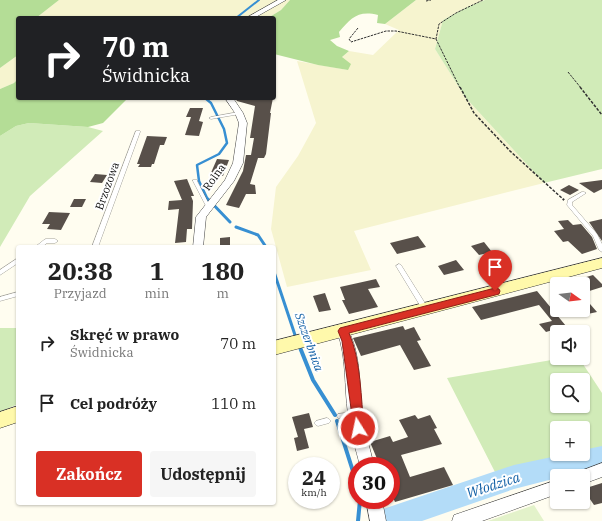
<!DOCTYPE html>
<html lang="pl">
<meta charset="utf-8">
<style>
body{margin:0;font-family:"IBM Plex Serif",serif;background:#f6f6f6;color:#222;height:100vh;display:flex;flex-direction:column;font-size:15px;white-space:nowrap}
*{box-sizing:border-box;margin:0}
p{font-size:13px;color:#767676}
.icon{flex:none;width:22px;height:22px;fill:none;stroke:currentColor;stroke-width:2;stroke-linecap:round;stroke-linejoin:round}
.map{position:relative;flex:1;overflow:hidden}
.drawer{position:absolute;left:16px;top:245px;width:260px;height:260px;display:flex;flex-direction:column;background:#fff;border-radius:4px;box-shadow:0 1px 3px #0004}
.drawer>*{flex:none}
.top-card{position:absolute;left:16px;top:16px;width:260px;height:84px;border-radius:4px;box-shadow:0 1px 3px #0004;background:#202124;color:#fff;overflow:hidden}
.needle{width:26px;rotate:104deg}
.tools{position:absolute;left:550px;top:277px;display:grid;gap:8px}
.tools a{display:grid;place-items:center;width:40px;height:40px;border-radius:4px;background:#fff;box-shadow:0 1px 3px #0004;font-size:20px}
.speed{position:absolute;left:288px;top:457px;display:flex;gap:8px;font-size:20px;font-weight:700;text-align:center}
.speed>*{display:grid;place-content:center;width:52px;height:52px;border-radius:50%;background:#fff;box-shadow:0 1px 3px #0004;line-height:1}
.speed small{font-size:10px;font-weight:400}
.speed .limit{border:6px solid #d22;background:#fff;color:#111}
.pin{position:absolute;display:grid;place-items:center;width:34px;height:34px;color:#fff;margin:-41px -17px;border-radius:50% 50% 50% 0;rotate:-45deg;box-shadow:0 0 4px #0007}
.pin .icon{rotate:45deg}
.me{position:absolute;width:44px;margin:-22px;rotate:350deg;stroke-linejoin:round;filter:drop-shadow(0 0 3px #0008)}
.turn{display:flex;align-items:center;gap:14px;height:84px;padding:0 20px;font-size:18px}
.turn .icon{width:52px;height:52px;stroke-width:2.5}
.turn b{display:block;font-size:28px;line-height:34px}
.eta{display:flex;justify-content:space-evenly;align-items:center;height:68px;text-align:center}
.eta b{font-size:24px;font-weight:800;line-height:28px}
.cta{display:flex;gap:8px;margin-top:auto;padding:8px 20px}
.cta a{flex:1;height:46px;border-radius:4px;background:#d93025;color:#fff;font-size:16px;font-weight:800;line-height:46px;text-align:center}
.cta a+a{background:#f6f6f6;color:#222}
ul{padding:0;list-style:none}
li{display:flex;align-items:center;gap:12px;height:60px;padding:0 20px}
li div{flex:1}
li b{display:block;font-size:15px}
li em{font-style:normal}
.map>svg:first-child{display:block}
.farmland{fill:#f6f4cf}
.green{fill:#d1ebb8;fill-rule:evenodd}
.forest{fill:#b4dd96}
.pitch{fill:#e3f2ca}
.lines{fill:none;stroke-linecap:round;stroke-linejoin:round}
.stream-far3{stroke:#378fd2;stroke-width:2}
.stream-far2{stroke:#378fd2;stroke-width:2.5}
.stream-far1{stroke:#378fd2;stroke-width:3}
.stream{stroke:#378fd2;stroke-width:4}
.river{fill:#b3dcf8;fill-rule:evenodd}
.building{fill:#58504a}
.lane-casing{stroke:#424242;stroke-width:0.5}
.street-casing{stroke:#424242;stroke-width:1}
.secondary-casing{stroke:#313131;stroke-width:1}
.path-far2{stroke:#313131;stroke-width:1;stroke-dasharray:2.5 1;stroke-linecap:butt}
.path-far1{stroke:#313131;stroke-width:1.5;stroke-dasharray:3 1.5;stroke-linecap:butt}
.path{stroke:#313131;stroke-width:2;stroke-dasharray:4 2;stroke-linecap:butt}
.lane{fill:#fff;fill-rule:evenodd}
.street{fill:#fff;fill-rule:evenodd}
.secondary{fill:#fff9ab;fill-rule:evenodd}
.route{fill:#d93025;stroke:#8d1f18}
.labels{text-anchor:middle;stroke-width:4;stroke-linejoin:round;paint-order:stroke}
.street-label{font-size:11px;fill:#0f0f0f;stroke:#fff}
.water-label{font-size:12px;font-style:italic;fill:#1260a6;stroke:#fff}
.near-water-label{font-size:14px;font-style:italic;fill:#1260a6;stroke:#fff}
</style>
<div class="map">
<svg width="602" height="521" viewBox="0 0 602 521">
<rect width="100%" height="100%" fill="#fffdf0"/>
<path class="farmland" d="M59 0H290L281 10 268 18H36Z
M416 0H485L467 7 443 20 435 49 465 97 544 183 354 231 371 270 287 287 271 229 276 187 298 156 316 123 297 61 348 70 342 57 349 51 373 55 399 30 385 24Z
M18 55V79L14 83 0 89V68Z"/>
<path class="green" d="M485 0H602V169L544 183 465 97 435 49 443 20 467 7Z
M29 123 88 127 103 131 30 196 0 247V136L16 126Z
M0 328H18V404L0 412Z
M563 358H579L602 393V457L514 477 496 474 447 378ZM557 380H583V406H557ZM557 428H583V454H557Z"/>
<path class="forest" d="M0 0H59L36 18H18V55L0 68Z
M290 0H416L385 24 377 23 378 15C358 10 351 18 339 32L340 37 330 40 337 46 349 51 342 57 351 64 348 70 318 65 274 54V18H268L281 10Z
M18 79V98H128L103 123 88 127 29 123 16 126 0 136V89L14 83Z"/>
<path class="pitch" d="M534 505 544 521H488Z"/>
<g class="lines">
<path class="stream-far3" d="M236 18 259 0"/>
<path class="stream-far2" d="M205 98 211 103 224 129 227 143 219 154 197 165 199 181 208 200"/>
<path class="stream-far1" d="M208 199 230 222
M236 227 258 235 266 247
M274 272 296 338"/>
<path class="stream" d="M299 345 313 380 335 415
M337 421 357 484
M358 521 360 500"/>
<path class="river" d="M602 446V468L568 476H557V478L514 489 422 521H373L377 512 386 508 514 465 566 454H583V450Z"/>
</g>
<path class="building" d="M235 98H273L270 113H271L266 154 264 158H258L250 184 255 185 256 194H246L239 208 226 205 243 171 246 155H251L254 138H250L255 106 237 101Z
M190 108H203L199 121 203 122 199 136 185 135 191 117H186Z
M147 136 167 137 164 145H160L154 164H152L151 167H138L140 164H137Z
M217 159 229 160 223 176 210 175Z
M95 174 107 175 102 183 90 182Z
M187 179 194 196H191L193 201 192 229H187L186 242 175 243 179 209 168 210 169 201 182 200 174 181Z
M602 180V189L594 193 579 183Z
M569 185 579 190 570 195 560 190Z
M74 199H86L82 207H70Z
M49 212 70 213 61 230 47 229 50 224H42Z
M602 219V241L589 222Z
M568 220 573 225 581 224 592 237 597 249 582 254 568 241 563 242 554 231 564 229 558 221Z
M418 236 426 247 397 254 390 243Z
M230 237V246H220V238Z
M484 242 492 252 479 255 471 246Z
M456 260 464 270 444 275 438 266Z
M593 275 602 284V287L583 293V278Z
M376 279 380 287 368 289 378 307 349 314 342 300H345L340 287Z
M537 291 566 326 546 332 539 324 552 321 539 305 481 320 472 307Z
M325 293 331 310 319 312 313 296Z
M583 296 597 312 583 315Z
M403 326 405 330 414 327 421 340 417 341 431 366 414 370 400 345 361 356 353 338Z
M309 413 313 427 304 429 309 448 297 451 294 438 298 437 292 417Z
M415 415 418 419 430 415 437 428 434 429 442 444 401 455 410 477 444 467 453 485 395 502 391 493V466H380L370 442 390 436 393 442 408 437 399 420Z
M602 483V503L594 505 583 489Z"/>
<g class="lines">
<defs>
<path id="lane" d="M239 112 241 113 240 114 211 119 209 118 211 117Z
M136 131H140V132L98 247H92Z
M193 180H197V181L210 206V207L208 208 206 206 193 181Z
M582 192H584L586 193 572 202V205L597 234 602 244V252L599 250 593 236 567 205 568 200Z
M46 239H55L58 241 55 243H47L42 247H35L44 240Z
M18 258V263L0 275V270Z
M399 264 401 265 428 308 429 310 428 312H424L396 266Z
M18 292V296L0 301V297Z
M355 412 357 413 358 415 357 417C352 419 343 420 338 418L337 416 338 414Z
M327 418 329 419 331 421 329 423 318 426 316 425 314 423 316 421Z"/>
<path id="street" d="M278 0H286L254 18H246Z
M225 98H233L243 113 247 123 243 163 234 181 206 217 203 247H193L196 217 225 180 233 163 239 123 235 113Z
M343 326 347 328C361 353 359 384 362 412 364 430 370 448 374 466H360C356 449 350 432 348 414 344 386 347 358 337 331L339 328Z
M602 463V477L583 484V476H576L578 472Z
M557 480V494L482 521H452L454 515 460 513Z
M366 500H382L386 521H370Z"/>
<path id="secondary" d="M602 258V268L274 355V341Z
M18 406V422L0 428V412Z"/>
</defs>
<use href="#lane" class="lane-casing"/>
<use href="#street" class="street-casing"/>
<use href="#secondary" class="secondary-casing"/>
<path class="path-far2" d="M426 1 431 0
M358 28 349 39 351 42 386 31H396L436 39 439 24 456 13 483 0
M436 39 460 88
M568 72 581 88"/>
<path class="path-far1" d="M460 87 474 113 510 151 564 200
M580 87 602 115"/>
<path class="path" d="M563 199 564 200"/>
<use href="#lane" class="lane"/>
<use href="#street" class="street"/>
<use href="#secondary" class="secondary"/>
</g>
<path class="route" d="M495 288 499 289 500 291 499 294 349 333C361 360 361 399 364 428L362 431 358 433 354 431 342 341 338 331 340 328Z"/>
<g class="labels">
<g class="street-label">
<text transform="translate(214 177) rotate(-54)" y="4">Rolna</text>
<text transform="translate(107 186) rotate(-70)" y="4">Brzozowa</text>
</g>
<g class="water-label">
<text transform="translate(309 342) rotate(70)" y="4">Szczerbnica</text>
</g>
<g class="near-water-label">
<text transform="translate(493 485) rotate(-18)" y="5">Włodzica</text>
</g>
</g>
</svg>
<div class="tools">
<a><svg class="needle" viewBox="-14 -14 28 28"><path d="M0-13l5 13h-10z" fill="#e53935"/><path d="M0 13l5-13h-10z" fill="#767676"/></svg></a>
<a><svg class="icon" aria-label="sound" viewBox="0 0 24 24"><path d="M4 9h4l5-4v14l-5-4H4zM17 9q2 3 0 6"/></svg></a>
<a><svg class="icon" aria-label="search" viewBox="0 0 24 24"><circle cx="10" cy="10" r="6"/><path d="M15 15l6 6"/></svg></a>
<a>+</a>
<a>−</a>
</div>
<div class="speed"><div>24<small>km/h</small></div><div class="limit">30</div></div>
<div class="pin" style="left:495px;top:291px;background:#d93025"><svg class="icon" aria-label="arrive" viewBox="0 0 24 24"><path d="M6 21V4h12l-3 4 3 4H6"/></svg></div>
<svg class="me" style="left:358px;top:428px" viewBox="-20 -20 40 40"><circle r="17" fill="#d93025" stroke="#fff" stroke-width="3"/><path d="M0-11L8 9 0 5-8 9z" fill="#fff"/></svg>
<div class="top-card">
<div class="turn"><svg class="icon" aria-label="right" viewBox="0 0 24 24"><path d="M7 20v-9h11M14 6l5 5-5 5"/></svg><div><b>70 m</b>Świdnicka</div></div>
</div>
<section class="drawer">
<div class="eta">
<div><b>20:38</b><p>Przyjazd</p></div>
<div><b>1</b><p>min</p></div>
<div><b>180</b><p>m</p></div>
</div>
<ul>
<li><svg class="icon" aria-label="right" viewBox="0 0 24 24"><path d="M7 20v-9h11M14 6l5 5-5 5"/></svg><div><b>Skręć w prawo</b><p>Świdnicka</p></div><em>70 m</em></li>
<li><svg class="icon" aria-label="arrive" viewBox="0 0 24 24"><path d="M6 21V4h12l-3 4 3 4H6"/></svg><div><b>Cel podróży</b></div><em>110 m</em></li>
</ul>
<div class="cta"><a>Zakończ</a><a>Udostępnij</a></div>
</section>
</div>
